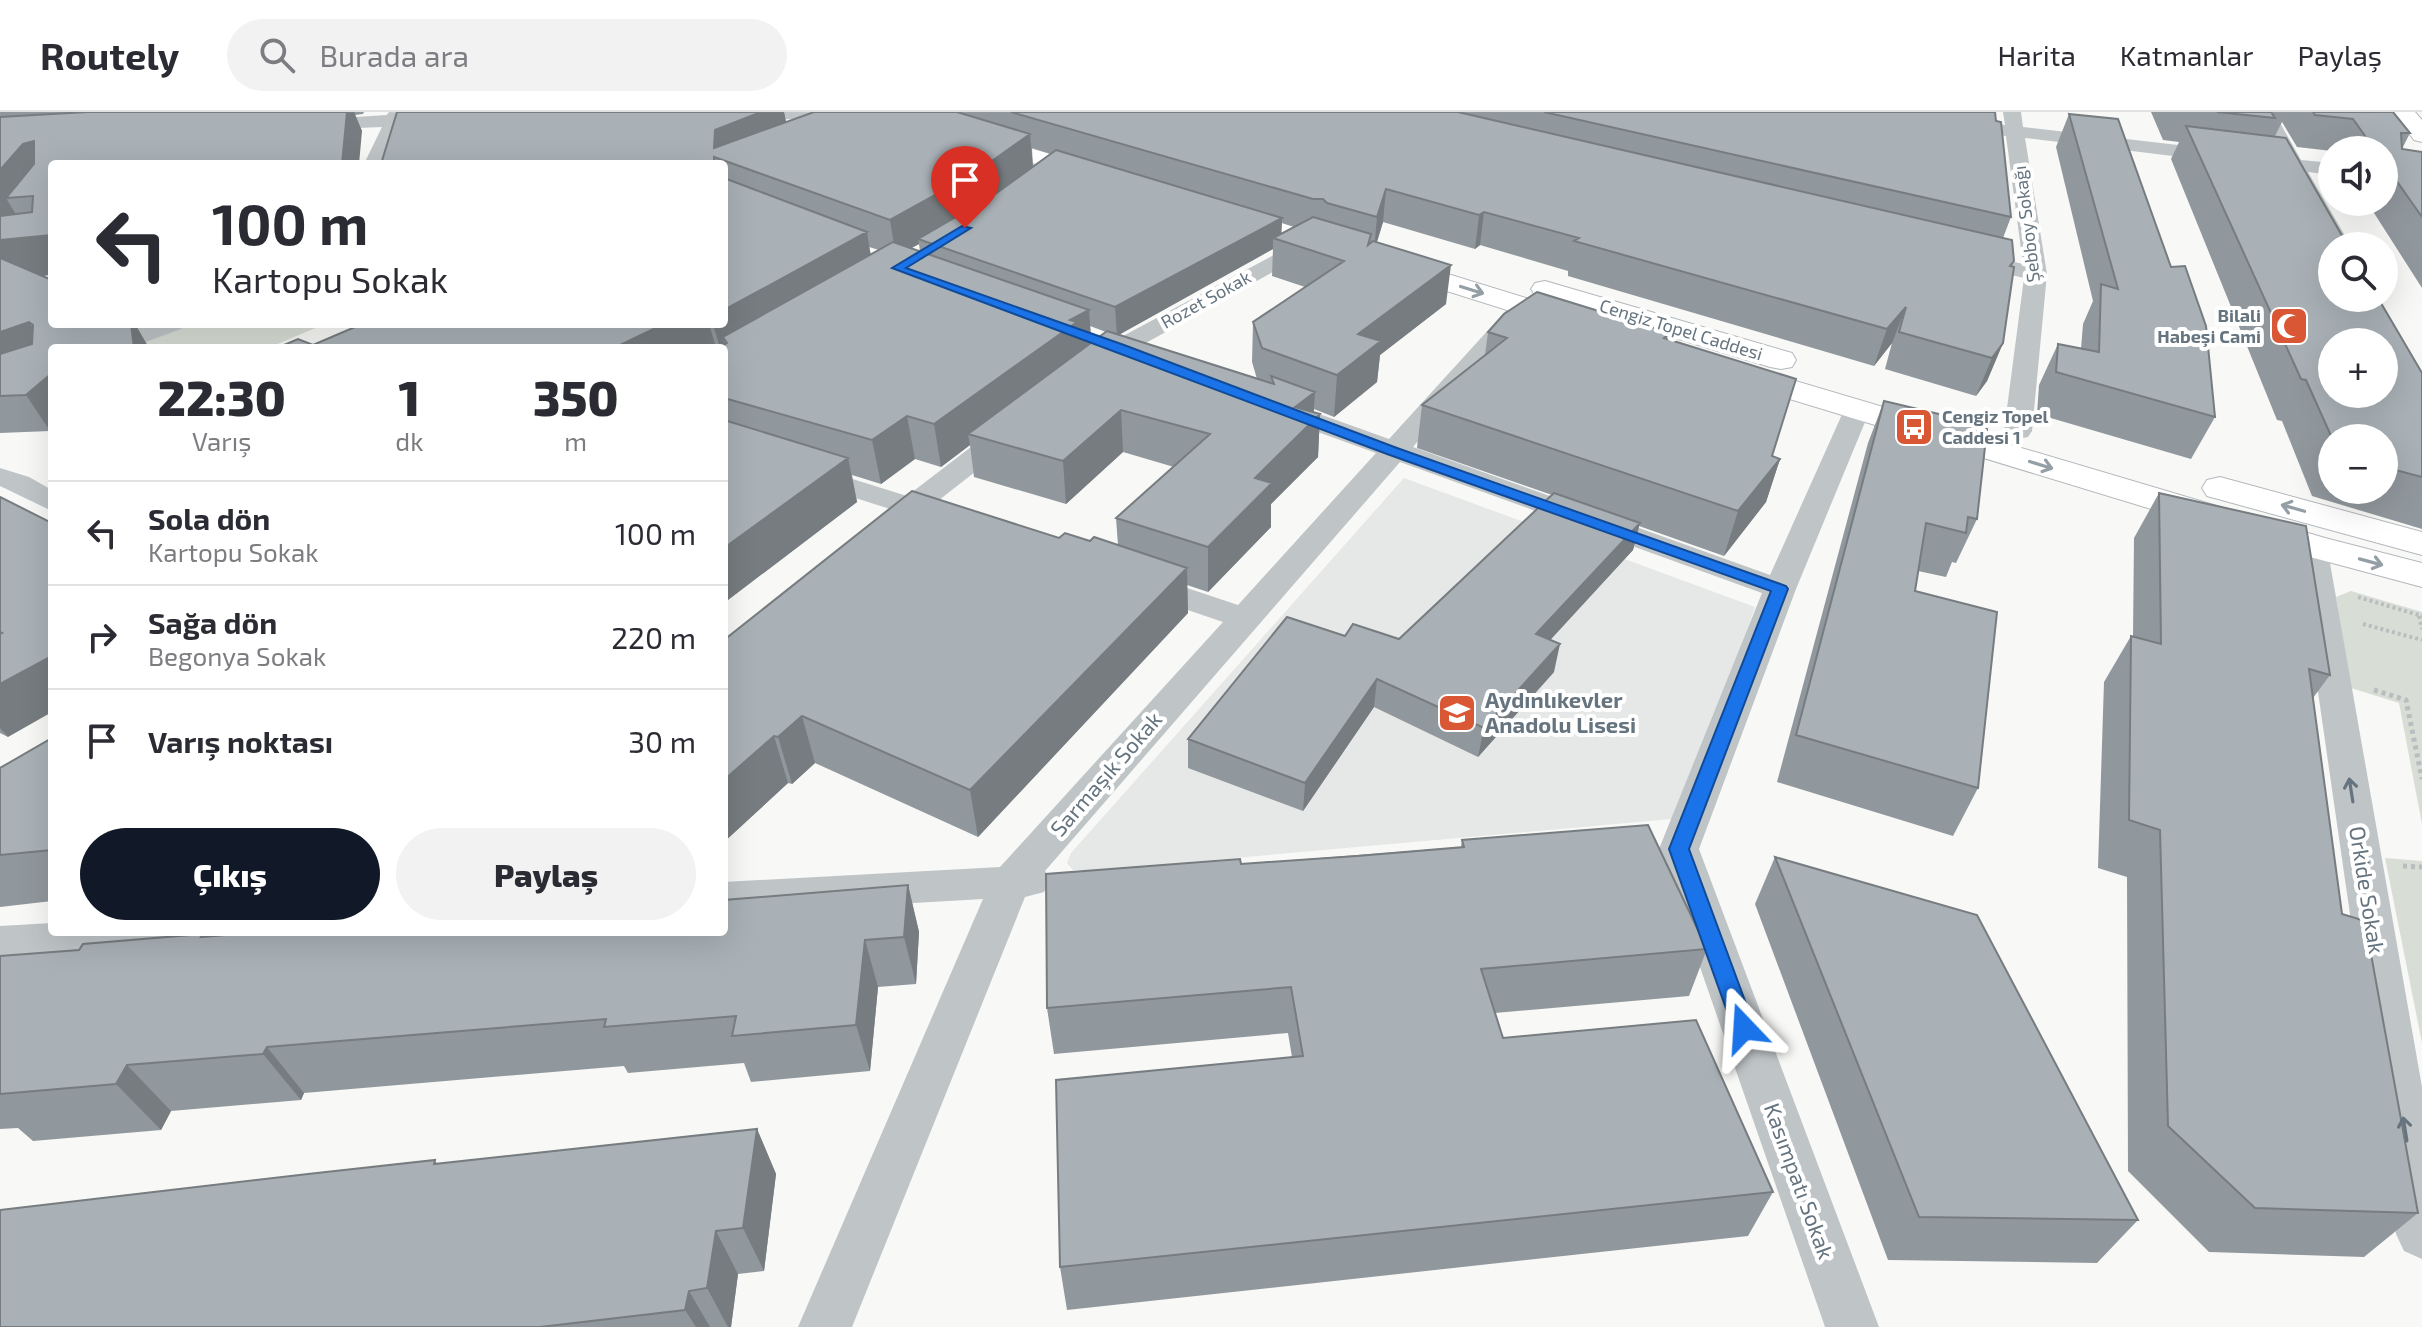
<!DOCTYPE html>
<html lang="tr">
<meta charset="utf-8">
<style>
body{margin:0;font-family:"Exo 2",sans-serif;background:#f2f2f3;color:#2b2b33;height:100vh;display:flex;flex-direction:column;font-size:30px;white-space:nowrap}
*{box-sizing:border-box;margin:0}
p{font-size:26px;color:#7c7c81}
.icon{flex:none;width:44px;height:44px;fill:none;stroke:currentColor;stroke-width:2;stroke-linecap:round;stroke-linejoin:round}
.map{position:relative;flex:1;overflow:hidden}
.panel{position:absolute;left:48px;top:232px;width:680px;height:592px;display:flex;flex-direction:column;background:#fff;border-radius:8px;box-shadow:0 8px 32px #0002}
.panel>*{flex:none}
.top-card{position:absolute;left:48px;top:48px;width:680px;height:168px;border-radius:8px;box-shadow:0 8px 32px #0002;background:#fff;color:#2b2b33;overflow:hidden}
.buttons{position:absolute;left:2318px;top:24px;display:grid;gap:16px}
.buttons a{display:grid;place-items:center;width:80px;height:80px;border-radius:50%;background:#fff;box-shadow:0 8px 32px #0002;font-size:40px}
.pin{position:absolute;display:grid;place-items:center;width:68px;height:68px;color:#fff;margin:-82px -34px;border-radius:50% 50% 50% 0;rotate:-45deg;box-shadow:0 0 8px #0007}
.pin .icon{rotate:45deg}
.me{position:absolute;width:88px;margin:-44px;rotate:340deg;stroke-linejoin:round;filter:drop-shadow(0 0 6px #0008)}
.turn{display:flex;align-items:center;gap:28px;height:168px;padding:0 32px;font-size:36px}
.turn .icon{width:104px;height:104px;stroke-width:2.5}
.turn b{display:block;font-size:56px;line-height:68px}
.eta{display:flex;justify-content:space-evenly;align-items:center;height:136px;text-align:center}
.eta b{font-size:48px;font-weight:800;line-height:56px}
.cta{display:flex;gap:16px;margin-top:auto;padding:16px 32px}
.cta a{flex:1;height:92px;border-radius:48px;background:#111827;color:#fff;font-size:32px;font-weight:800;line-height:92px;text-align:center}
.cta a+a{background:#f2f2f3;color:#2b2b33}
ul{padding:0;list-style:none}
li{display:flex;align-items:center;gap:24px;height:104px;padding:0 32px;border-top:2px solid #e1e1e2}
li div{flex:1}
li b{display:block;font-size:30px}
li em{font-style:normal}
header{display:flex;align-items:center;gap:48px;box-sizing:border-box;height:112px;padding:0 40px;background:#fff;border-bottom:2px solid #e1e1e2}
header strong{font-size:38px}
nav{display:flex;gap:44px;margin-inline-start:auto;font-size:28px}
.search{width:560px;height:72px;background:#f2f2f3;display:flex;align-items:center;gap:20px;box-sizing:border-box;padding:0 28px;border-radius:44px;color:#7c7c81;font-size:30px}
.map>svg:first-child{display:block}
.built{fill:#e6e7e7}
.green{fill:#d8ddd5}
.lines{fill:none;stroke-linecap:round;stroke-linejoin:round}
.primary-casing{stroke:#b3b8bc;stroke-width:2}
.highway-casing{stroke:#b3b7ba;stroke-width:2}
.path-far1{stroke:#babdbf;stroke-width:4;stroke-dasharray:3 3;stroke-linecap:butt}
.path{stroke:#babdbf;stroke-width:5;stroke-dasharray:4 4;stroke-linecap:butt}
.street{fill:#bfc4c7;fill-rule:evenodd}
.primary{fill:#fff;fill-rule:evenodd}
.highway{fill:#fff;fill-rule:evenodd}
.wall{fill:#91989d;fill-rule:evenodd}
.shaded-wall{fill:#767c7f}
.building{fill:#a9b1b6;stroke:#767c7f;stroke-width:2;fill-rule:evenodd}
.oneway{stroke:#939ea5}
.oneway2{stroke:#65747f}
.route{fill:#1a73e8;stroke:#114b97;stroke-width:2}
.labels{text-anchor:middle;stroke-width:8;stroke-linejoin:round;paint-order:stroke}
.far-street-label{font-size:18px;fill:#65747f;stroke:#fff}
.far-poi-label{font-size:18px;font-weight:bold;fill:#65747f;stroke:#fff;text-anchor:end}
.poi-label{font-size:22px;font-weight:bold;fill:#65747f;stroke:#fff;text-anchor:start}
.street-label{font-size:22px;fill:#65747f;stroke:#fff}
</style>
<header>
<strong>Routely</strong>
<div class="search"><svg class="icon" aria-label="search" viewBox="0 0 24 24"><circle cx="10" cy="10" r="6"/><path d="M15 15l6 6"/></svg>Burada ara</div>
<nav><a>Harita</a><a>Katmanlar</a><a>Paylaş</a></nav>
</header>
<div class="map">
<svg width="2422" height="1215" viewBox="0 0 2422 1215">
<rect width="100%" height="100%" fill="#f8f8f6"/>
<path class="built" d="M1404 366 1755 495 1683 706 1100 758H1073L1067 751 1071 741Z"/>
<path class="green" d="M181 212H325L268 236H116Z
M2351 479 2422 500V712L2399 591 2351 576 2336 485Z
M2385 746 2422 749V931Z"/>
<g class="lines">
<defs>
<path id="primary" d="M975 20 1109 59 1112 64 1109 69 1100 71 967 32 964 27 967 22Z
M1224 93 1584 204 1589 210 1584 216 1574 219 1564 216 1215 106 1211 101 1215 96Z
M1545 169 1792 241 1796 248 1792 255 1781 257 1770 255 1535 183 1531 177 1535 171Z
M1735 251 2325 426 2422 451V475L2299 442 1724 267 1719 260 1724 253Z
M2220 365 2422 420V443L2207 384 2202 376 2207 368Z"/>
<path id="highway" d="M2393 0H2415L2422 8V30L2414 28Z"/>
</defs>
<use href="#primary" class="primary-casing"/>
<use href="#highway" class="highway-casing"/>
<path class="path-far1" d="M2358 485 2422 504
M2419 504 2422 517
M2363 512 2422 528"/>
<path class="path" d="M2374 578 2406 588 2422 667
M2403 754 2422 755"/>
<path class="street" d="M389 0 441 1 450 6 441 11 401 14 384 52H364L382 15 308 18 299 13 308 8 387 3Z
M742 0H816L817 1C808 10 751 9 742 0Z
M2003 0H2021L2023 15 2281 45 2256 0H2274L2301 48 2332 51V63L2308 60 2351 134H2332V138L2287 58 2025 26 2047 162 2032 319 2028 325 2018 327 2008 325 2004 319 2024 166 1960 151 1957 146 1968 139 2023 152 2006 24 1952 17 1943 12 1952 7 2005 13Z
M1313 122 1321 123 1324 128 1321 133 1128 241C1114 252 1102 266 1084 261L1080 256 1110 231Z
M1519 191 1527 193 1531 198 1527 203 1413 335 1770 463 1844 298 1848 292H1866L1870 298 1796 477 1699 737 1879 1215H1825L1659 737 1762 481 1400 350 1045 759 1050 769 1044 780 1025 785 852 1215H798L983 787 724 802V770L1000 755 1223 510 1129 478 1124 471 1129 464 1140 461 1151 464 1238 493 1376 341 1265 301 1261 295 1265 289H1283L1389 327 1511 193Z
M149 212H184L181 217 129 236H94L97 231Z
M1011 310 1021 312 1025 318 1021 324 934 392 943 400 939 406 928 409 916 406C903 417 894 425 876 420L872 414 890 397 724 344V327L907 384 1001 312Z
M0 356 29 365 52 378V399L0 374Z
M2312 425 2323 427 2327 434 2422 975V1147L2404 1139 2396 1122 2297 434 2301 427Z
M52 811V820H180L174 832 159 837 0 848V814Z"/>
<use href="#primary" class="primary"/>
<use href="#highway" class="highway"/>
</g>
<path class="wall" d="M0 0H364L363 2 355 3 362 19 43 164 52 212H135L149 236H52V317L50 319 0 321Z
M397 0H784L786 10 825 0H1995L2011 105 2003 126 2014 149 2012 154 2003 231 1987 269 1976 284 1885 257 1892 231 1874 254 1568 164V159L1480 133 1475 137 1383 110 1377 130 1446 192 1380 243 1377 270 1334 305 1314 297V301L1320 302 1318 345 1271 392V415L1208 480 1187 473 1188 501 978 725 815 651 792 672 788 671 724 730V528L1059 426 1118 433 1116 406 1174 355 1123 340 1066 392 974 365 970 333 941 355 915 347 881 372 852 363 857 390 724 491V236H717L715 232 313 233 362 212H724V52H381ZM1032 36 1051 42 1033 55ZM1282 111 1294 115 1281 122ZM919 132 920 140 910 136ZM869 135 879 138 871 143ZM1273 137 1272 164 1305 175 1253 210 1252 250 1257 267 1118 223ZM1090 214 1106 220 1091 231Z
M2151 0H2393L2410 21 2402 37 2422 40V176L2367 90H2384V38H2332V39L2297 35 2282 10 2275 24 2422 261V417L2312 384 2282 309 2277 308 2171 47 2179 30 2163 28ZM2332 326H2384V378H2332Z
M2069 2 2215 305 2191 347 2037 302 2039 273 2058 232 2081 237 2083 212 2093 189 2056 35Z
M1488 220 1670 221 1668 227 1772 344 1780 347 1766 390 1724 444 1639 414 1633 438 1550 528 1554 560 1478 645 1374 595 1303 699 1188 656V627L1345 524 1399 527 1552 383 1417 336 1422 293 1485 243Z
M1884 289 1977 407 1956 451 1952 450 1946 465 1918 459 1915 479 1978 676 1953 724 1777 670 1868 331Z
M2159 381 2330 563 2313 586 2342 802 2418 1101 2364 1145 2209 1140 2128 1059 2127 765 2098 756 2104 570 2131 524H2133L2134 426Z
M0 385 8 625 0 621Z
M52 626V789L0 795V656Z
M1462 728 1707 837 1689 884 1495 901 1503 926 1773 1080 1748 1124 1067 1198 1060 1155 1292 945 1288 921 1054 942 1047 896 1241 752 1461 735Z
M1775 745 2138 1108 2097 1151 1888 1148 1755 792Z
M908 773 919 820 916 872 878 875 870 959 751 970 744 951 628 961 624 954 304 981 301 988 171 999 161 1018 33 1029 18 1016 0 1017V844L79 838 203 822 205 824 724 820Z
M757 1017 776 1062 764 1159 738 1162 731 1215H0L435 1048 437 1052Z"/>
<path class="shaded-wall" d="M347 0H354L362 19 359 52H342Z
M761 0H784L789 25 714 36 715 18Z
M1030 22 1033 56 979 96 918 127 919 132 896 145 890 108Z
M34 29 52 60 6 86 15 101 4 114 52 123V163L2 168 0 165V58L23 32Z
M1386 77 1383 110 1374 139 1377 105Z
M1484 100 1480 133 1475 137 1479 103Z
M1282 106 1281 129 1273 126V137L1117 224 1115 195Z
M867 120 873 158 727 231 723 225 728 242 720 236 713 212H724V198Z
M1451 153 1446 192 1380 243 1377 270 1334 305 1337 263 1358 222Z
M1906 195 1892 231 1874 254 1887 217Z
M1089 198 1092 238 968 322 970 333 941 355 934 312 1070 208Z
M29 210 51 245 0 263V220Z
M131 212H135L149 236H134Z
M664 212H709L715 232 707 236H614Z
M2003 231 1987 269 1976 284 1992 246Z
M52 261V317L50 319 26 283Z
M1315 280 1313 309 1320 302 1318 345 1271 392V415L1208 480V435L1255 366 1295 295Z
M1121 298 1123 340 1066 392 1063 349Z
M907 304 915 347 881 372 872 328Z
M848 346 857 390 724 491V436Z
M1780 347 1766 390 1724 444 1738 399Z
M1640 411 1633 438 1530 550 1536 522Z
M1187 456 1188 501 978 725 970 678Z
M1560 532 1554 560 1478 645 1484 616Z
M52 544V600L8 625 0 616V572Z
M1377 567 1374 595 1303 699 1305 671Z
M802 604 815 651 792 672 778 625Z
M774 624 788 671 724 730V668Z
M908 773 919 820 916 872 904 825Z
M865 828 878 875 870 959 856 913Z
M267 935 304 981 301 988 263 942Z
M127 953 171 999 161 1018 116 972Z
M757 1017 776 1062 764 1159 743 1116Z
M716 1119 738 1162 731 1215H728L707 1176Z
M689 1179 710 1215H696L685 1198Z"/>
<path class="building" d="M87 0H347L342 52H52V123L0 128V104L32 100 33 84 6 86 34 52V29L23 32 0 58V5Z
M397 0H761L715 18 714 36 814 0H957L1030 22 975 61 890 108 714 45V52H546L553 49 524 52H381Z
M1011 0H1458L2012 128 2014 149 2010 154 2014 155 2003 231 1992 246 1899 220 1906 195 1887 217 1574 129 1579 126 1484 100 1479 103 1386 77 1377 105 1327 91 1323 87H1313Z
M1544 0H1995L1996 9 2001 10 2011 105Z
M2217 0H2271L2275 6Z
M2313 0H2393L2410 21H2401L2402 37 2422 40V105L2384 51V38H2375L2353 7 2315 3Z
M2069 2 2118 7 2171 155 2185 154 2206 214 2215 305 2056 260 2058 232 2099 240 2101 172 2118 177Z
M2186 14 2286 26 2348 134H2332V186H2378L2422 261V365L2384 355V326H2332L2306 268 2301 267ZM2332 230H2384V282H2332Z
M1056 38 1282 106 1115 195 918 127 994 83Z
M724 66 867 120 724 198Z
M1313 105 1371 122 1368 133 1373 129 1451 153 1358 222 1381 229 1337 263 1262 236 1253 210 1344 149 1273 126Z
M893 130 1089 198 1070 208 1077 210 934 312 907 304 872 328 724 286V236H719L727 231 723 225Z
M0 146 52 168V212H131L134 236H52V261L26 283 0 284V242L32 232 33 213 29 210 0 220Z
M1537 180 1670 221 1664 226 1796 267 1772 344 1780 347 1738 399 1422 293 1507 226 1488 220 1504 202Z
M362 212H664L614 236H277L298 227 313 233Z
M1107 219 1274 272 1271 264 1315 280 1295 295 1320 302 1255 366 1272 371 1208 435 1116 406 1210 322 1121 298 1063 349 968 322Z
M1884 289 1973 310V314L1987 317 1977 407 1968 405 1966 421 1926 411 1915 479 1997 500 1978 676 1796 623Z
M724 308 848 346 724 436Z
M912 379 1059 426 1065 421 1090 429 1094 425 1187 456 970 678 802 604 778 625 774 624 724 668V528Z
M1554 381 1640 411 1536 522 1560 532 1484 616 1377 567 1305 671 1188 627 1287 505 1345 524 1353 512 1399 527Z
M2159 381 2306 414 2330 563 2309 557 2342 802 2365 809 2418 1101 2255 1096 2168 1014 2160 718 2129 708 2131 524 2161 532Z
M0 385 52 411V544L0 572V522L2 521 0 520Z
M52 626V738L0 743V656Z
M1648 713 1707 837 1481 857 1503 926 1696 908 1773 1080 1060 1155 1056 968 1303 944 1291 875 1047 896 1046 762 1240 747 1241 752 1357 744 1464 735 1462 728Z
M1775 745 1977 803 2138 1108 1919 1105Z
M908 773 904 825 865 828 856 913 732 924 736 904 604 915 606 907 267 935 263 942 127 953 116 972 0 982V844L79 838 83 832 203 822 201 825 262 820H724V788Z
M757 1017 743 1116 716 1119 707 1176 689 1179 685 1198 540 1215H0V1098L308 1062 435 1048 434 1052Z"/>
<defs><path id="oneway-shaft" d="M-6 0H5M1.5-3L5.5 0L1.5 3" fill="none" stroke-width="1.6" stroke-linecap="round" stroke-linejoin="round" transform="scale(2)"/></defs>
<g class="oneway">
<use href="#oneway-shaft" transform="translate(1472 178) rotate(17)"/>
<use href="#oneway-shaft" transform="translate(2041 353) rotate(17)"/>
<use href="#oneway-shaft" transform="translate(2293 396) rotate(-164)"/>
<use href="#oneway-shaft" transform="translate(2371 450) rotate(15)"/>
</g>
<g class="oneway2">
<use href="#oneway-shaft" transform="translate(2351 678) rotate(-99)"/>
<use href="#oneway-shaft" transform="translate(2405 1017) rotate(-99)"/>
</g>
<path class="route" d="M962 114 971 116 906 156 1124 233 1397 336 1786 474 1788 477 1689 737 1755 916 1752 923 1744 926 1736 923 1733 916 1669 737 1771 479 1387 342 892 156Z"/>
<defs>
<symbol id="mosque-square" viewBox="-11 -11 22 22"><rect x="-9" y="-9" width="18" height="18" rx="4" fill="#da5735" stroke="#fff"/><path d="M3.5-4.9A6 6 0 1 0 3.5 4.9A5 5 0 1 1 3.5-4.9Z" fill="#fff"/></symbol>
<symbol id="bus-square" viewBox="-11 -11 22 22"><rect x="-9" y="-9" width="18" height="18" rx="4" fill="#da5735" stroke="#fff"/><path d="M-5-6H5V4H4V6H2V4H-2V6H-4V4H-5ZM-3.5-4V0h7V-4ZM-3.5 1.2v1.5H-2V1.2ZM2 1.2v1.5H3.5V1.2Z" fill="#fff"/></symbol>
<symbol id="school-square" viewBox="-11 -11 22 22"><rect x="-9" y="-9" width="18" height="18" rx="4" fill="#da5735" stroke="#fff"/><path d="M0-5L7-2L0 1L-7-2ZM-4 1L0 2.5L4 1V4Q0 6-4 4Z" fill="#fff"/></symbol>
</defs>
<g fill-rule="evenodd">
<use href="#mosque-square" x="2267" y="192" width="44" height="44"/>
<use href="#bus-square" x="1892" y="293" width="44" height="44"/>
<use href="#school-square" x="1435" y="579" width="44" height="44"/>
</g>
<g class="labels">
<g class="far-street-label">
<text transform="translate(2027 112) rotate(-97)" y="6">Şebboy Sokağı</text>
<text transform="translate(1206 188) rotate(-29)" y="6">Rozet Sokak</text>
<text transform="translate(1681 218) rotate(17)" y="6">Cengiz Topel Caddesi</text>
</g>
<g class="far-poi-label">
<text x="2261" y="210">Bilali<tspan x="2261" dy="21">Habeşi Cami</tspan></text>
<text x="1942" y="311" text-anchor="start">Cengiz Topel<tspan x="1942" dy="21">Caddesi 1</tspan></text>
</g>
<g class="poi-label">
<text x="1485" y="596">Aydınlıkevler<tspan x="1485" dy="25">Anadolu Lisesi</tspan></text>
</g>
<g class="street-label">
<text transform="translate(1106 662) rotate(-49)" y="8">Sarmaşık Sokak</text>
<text transform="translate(2367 778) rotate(81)" y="8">Orkide Sokak</text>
<text transform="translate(1799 1069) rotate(70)" y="8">Kasımpatı Sokak</text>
</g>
</g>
</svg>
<div class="buttons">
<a><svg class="icon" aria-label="sound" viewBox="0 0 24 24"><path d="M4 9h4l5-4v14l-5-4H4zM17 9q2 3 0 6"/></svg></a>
<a><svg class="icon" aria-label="search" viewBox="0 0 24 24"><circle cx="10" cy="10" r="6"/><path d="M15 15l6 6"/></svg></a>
<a>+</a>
<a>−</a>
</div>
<div class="pin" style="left:965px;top:116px;background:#d93025"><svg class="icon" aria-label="arrive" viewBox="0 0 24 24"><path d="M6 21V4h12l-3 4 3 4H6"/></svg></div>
<svg class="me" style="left:1744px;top:916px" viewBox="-20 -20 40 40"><path d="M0-17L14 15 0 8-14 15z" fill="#1a73e8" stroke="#fff" stroke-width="4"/></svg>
<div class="top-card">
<div class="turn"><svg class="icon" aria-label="left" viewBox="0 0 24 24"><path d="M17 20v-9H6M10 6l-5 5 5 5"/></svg><div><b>100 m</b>Kartopu Sokak</div></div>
</div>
<section class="panel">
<div class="eta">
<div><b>22:30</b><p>Varış</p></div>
<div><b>1</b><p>dk</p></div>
<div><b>350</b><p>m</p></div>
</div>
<ul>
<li><svg class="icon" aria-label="left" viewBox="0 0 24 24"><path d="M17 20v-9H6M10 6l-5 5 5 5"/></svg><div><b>Sola dön</b><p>Kartopu Sokak</p></div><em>100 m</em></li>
<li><svg class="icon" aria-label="right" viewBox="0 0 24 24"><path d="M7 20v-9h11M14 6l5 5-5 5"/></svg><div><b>Sağa dön</b><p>Begonya Sokak</p></div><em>220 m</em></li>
<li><svg class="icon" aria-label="arrive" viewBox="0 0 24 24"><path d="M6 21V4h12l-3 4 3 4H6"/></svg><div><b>Varış noktası</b></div><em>30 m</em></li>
</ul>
<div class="cta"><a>Çıkış</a><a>Paylaş</a></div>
</section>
</div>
